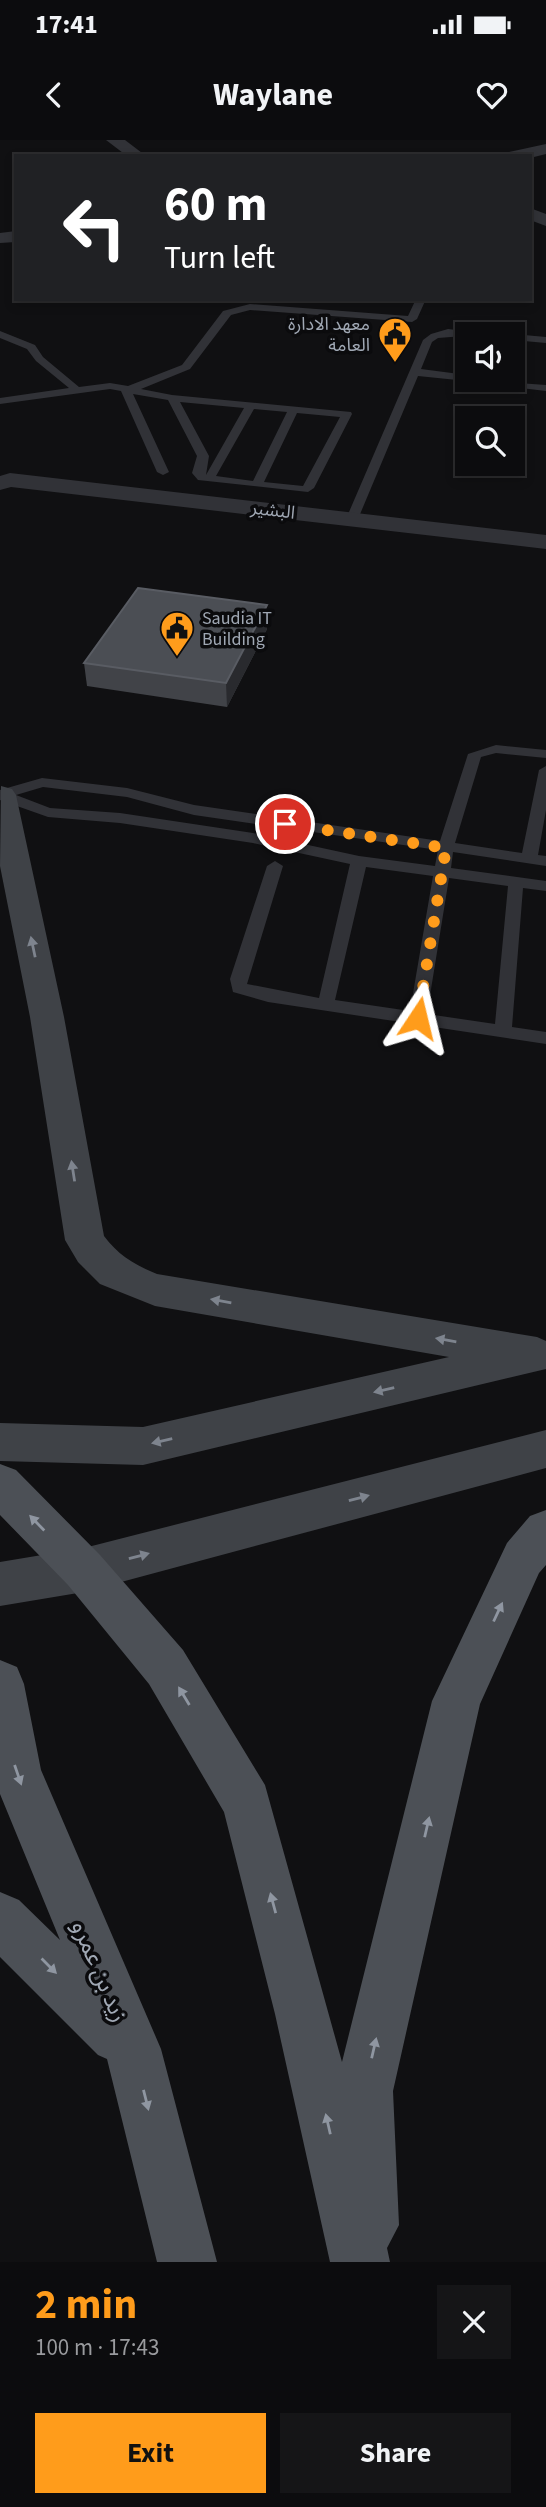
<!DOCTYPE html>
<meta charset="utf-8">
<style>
body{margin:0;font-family:"Source Sans 3","Noto Sans Arabic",sans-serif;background:#151517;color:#f1f3f6;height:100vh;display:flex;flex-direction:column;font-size:26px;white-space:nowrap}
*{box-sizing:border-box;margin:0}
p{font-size:23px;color:#9a9b9e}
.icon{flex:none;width:38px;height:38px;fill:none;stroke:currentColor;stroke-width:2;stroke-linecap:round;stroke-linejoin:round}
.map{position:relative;height:2122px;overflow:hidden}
.drawer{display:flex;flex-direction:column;background:#0c0c0e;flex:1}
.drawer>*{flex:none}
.top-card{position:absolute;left:14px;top:14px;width:518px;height:147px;border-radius:0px;box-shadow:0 4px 10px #0003,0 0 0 2px #2c2c2e;background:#202124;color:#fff;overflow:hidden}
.fabs{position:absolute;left:455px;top:182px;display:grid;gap:14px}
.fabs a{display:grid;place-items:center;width:70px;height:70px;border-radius:0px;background:#0c0c0e;box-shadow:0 4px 10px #0003,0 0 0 2px #2c2c2e;font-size:35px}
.pin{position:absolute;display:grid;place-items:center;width:60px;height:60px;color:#fff;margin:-30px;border:4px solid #fff;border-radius:50%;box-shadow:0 2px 7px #0007}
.me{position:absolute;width:77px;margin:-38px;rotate:10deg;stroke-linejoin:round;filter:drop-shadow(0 0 5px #0008)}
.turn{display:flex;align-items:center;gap:24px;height:147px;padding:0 35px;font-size:32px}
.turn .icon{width:91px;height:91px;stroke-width:2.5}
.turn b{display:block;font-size:49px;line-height:60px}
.round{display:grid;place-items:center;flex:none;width:74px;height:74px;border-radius:0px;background:#151517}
.overview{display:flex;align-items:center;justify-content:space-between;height:119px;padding:0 35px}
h1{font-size:42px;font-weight:700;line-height:52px;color:#ff9c1b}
.cta{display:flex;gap:14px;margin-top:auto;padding:14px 35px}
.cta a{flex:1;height:80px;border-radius:0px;background:#ff9c1b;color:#111;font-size:28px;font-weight:700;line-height:80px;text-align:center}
.cta a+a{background:#151517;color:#f1f3f6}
.status{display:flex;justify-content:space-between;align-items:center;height:49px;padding:0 35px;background:#0c0c0e;direction:ltr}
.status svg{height:19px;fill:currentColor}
header{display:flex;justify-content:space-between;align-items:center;height:91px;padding:0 35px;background:#0c0c0e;font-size:32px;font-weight:700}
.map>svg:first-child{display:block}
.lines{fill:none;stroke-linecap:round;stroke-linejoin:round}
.lane{fill:#313237;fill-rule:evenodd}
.street{fill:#313237;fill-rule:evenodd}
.secondary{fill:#3f4247;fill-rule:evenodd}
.primary{fill:#4c5056;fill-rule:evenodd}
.wall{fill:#414348}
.shaded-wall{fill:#292a2e}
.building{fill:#4b4e54;stroke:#595c63;stroke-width:2}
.oneway{fill:#7e848e}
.oneway2{fill:#8f96a1}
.route{stroke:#ff9c1b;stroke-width:12;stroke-dasharray:0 21.6}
.labels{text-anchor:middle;stroke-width:7;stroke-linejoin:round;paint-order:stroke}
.far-poi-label{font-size:18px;fill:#a0a8b4;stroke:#0b0b0d;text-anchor:end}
.far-street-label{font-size:18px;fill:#a0a8b4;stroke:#0b0b0d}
.near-street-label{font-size:24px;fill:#a0a8b4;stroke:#0b0b0d}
</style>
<div class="status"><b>17:41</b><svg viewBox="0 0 49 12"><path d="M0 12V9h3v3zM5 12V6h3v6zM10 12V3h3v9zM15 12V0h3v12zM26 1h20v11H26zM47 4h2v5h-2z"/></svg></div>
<header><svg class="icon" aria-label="back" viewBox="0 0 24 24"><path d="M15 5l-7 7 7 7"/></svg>Waylane<svg class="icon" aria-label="heart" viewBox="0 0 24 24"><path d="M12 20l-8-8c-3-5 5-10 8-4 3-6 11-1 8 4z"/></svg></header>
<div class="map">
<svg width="546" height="2122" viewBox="0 0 546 2122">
<rect width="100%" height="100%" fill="#101012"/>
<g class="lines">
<path class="lane" d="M416 159H426L417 179 412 182 250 170 231 175 190 229 141 249 172 255 351 272 352 274 314 348 308 352 198 340 192 333 197 316 168 260 133 254 169 332 163 335 157 332 121 251 110 249 0 264V258L69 248 36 221 27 209 0 198V191L35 205 43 217 79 247 110 243 128 246 182 225 223 171 250 164 408 176ZM180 262 244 268 206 335 209 316ZM254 269 287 272 253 341 216 336ZM297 273 340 277 303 346 264 342Z
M448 189 490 194 438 198 432 202 421 229 467 235V240H471L467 241 418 236 358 379 348 382 346 379 423 200 431 194Z
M512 194H513L546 197V203L513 200Z
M474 240 546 245V251L479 243Z
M496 605 546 610V618L496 613 481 617 455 703 522 713 539 630 546 626V670L538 715 546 716V726L453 712 451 728 546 741V751L523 748 512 887 546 892V904L268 862 233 852 230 839 267 726 275 721 283 726 247 844 319 858 350 724 253 703 120 683 48 677 0 660V650L42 638 127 648 194 665 440 701 468 614ZM43 647 127 657 194 675 438 710 435 726 359 716 253 693 120 673 50 668 16 655ZM366 727 433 736 410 871 335 860ZM449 738 508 746 495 884 427 874Z"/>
<path class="street" d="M106 0H125L146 16H127Z
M546 4V14L530 18 507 16 509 12Z
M530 68 546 74V86L530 80Z
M16 91V102L0 103V93Z
M10 333 546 395V409L11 347 0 350V336Z"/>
<path class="secondary" d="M1 646 12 649 16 655 64 877 104 1096C118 1115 135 1125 157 1134L537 1197 546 1201V1229L143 1325 0 1321V1283L143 1287 449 1217 155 1166 100 1144 78 1122 65 1100 30 877 0 726Z
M546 1290V1328L84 1452 0 1466V1422L84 1408Z"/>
<path class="primary" d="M0 1324 16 1330 100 1415 183 1510 265 1645 342 1922 432 1561 507 1403 530 1376 546 1370V1425L539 1433 480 1564 393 1951 399 2085 387 2108 390 2122H330L275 1874 224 1672 149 1544 68 1445 0 1375Z
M0 1520 17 1527 24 1544 41 1630 161 1909 217 2122H157L107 1919 98 1915 0 1817V1752L19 1760 60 1800 0 1654Z"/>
</g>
<path class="wall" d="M267 465V489L227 567 87 546 84 523Z"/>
<path class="shaded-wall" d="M267 465V489L227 567 226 543Z"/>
<path class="building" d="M138 448 267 465 226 543 84 523Z"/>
<defs><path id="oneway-solid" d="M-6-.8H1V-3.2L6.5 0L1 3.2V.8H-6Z" transform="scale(1.75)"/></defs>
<g class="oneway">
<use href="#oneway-solid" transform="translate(33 807) rotate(-102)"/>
<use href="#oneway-solid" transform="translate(73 1031) rotate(-99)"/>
<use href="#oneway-solid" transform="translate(221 1161) rotate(-170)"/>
<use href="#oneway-solid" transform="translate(446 1200) rotate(-170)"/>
<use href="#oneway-solid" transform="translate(384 1250) rotate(167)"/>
<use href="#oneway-solid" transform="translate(162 1301) rotate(167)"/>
<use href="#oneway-solid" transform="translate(359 1358) rotate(-15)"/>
<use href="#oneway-solid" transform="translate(139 1416) rotate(-15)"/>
</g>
<g class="oneway2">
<use href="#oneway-solid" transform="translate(37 1383) rotate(-134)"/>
<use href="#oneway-solid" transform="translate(498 1472) rotate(-65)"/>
<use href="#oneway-solid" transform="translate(184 1556) rotate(-121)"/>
<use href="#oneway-solid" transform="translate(18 1635) rotate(71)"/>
<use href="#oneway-solid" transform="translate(427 1687) rotate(-77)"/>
<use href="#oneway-solid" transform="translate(273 1763) rotate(-105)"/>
<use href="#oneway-solid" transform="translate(49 1826) rotate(45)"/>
<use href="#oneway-solid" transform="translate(374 1908) rotate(-77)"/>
<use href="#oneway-solid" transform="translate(146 1960) rotate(76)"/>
<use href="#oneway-solid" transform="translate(328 1984) rotate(-103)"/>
</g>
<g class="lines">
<path class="route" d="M285 684 446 708 418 878"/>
</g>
<defs>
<symbol id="civic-pin" viewBox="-11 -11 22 30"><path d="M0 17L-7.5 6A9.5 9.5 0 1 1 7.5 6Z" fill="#ff9c1b" stroke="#0b0b0d"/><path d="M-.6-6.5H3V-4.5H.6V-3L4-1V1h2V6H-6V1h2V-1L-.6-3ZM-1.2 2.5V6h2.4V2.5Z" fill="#111"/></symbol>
</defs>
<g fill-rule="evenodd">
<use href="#civic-pin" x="376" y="175" width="38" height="52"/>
<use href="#civic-pin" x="158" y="469" width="38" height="52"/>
</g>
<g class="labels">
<g class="far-poi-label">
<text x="370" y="190">معهد الادارة<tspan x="370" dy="21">العامة</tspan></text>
<text x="202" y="484" text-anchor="start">Saudia IT<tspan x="202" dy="21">Building</tspan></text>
</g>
<g class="far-street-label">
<text transform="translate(273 370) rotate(7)" y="6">البشير</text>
</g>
<g class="near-street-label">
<text transform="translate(100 1831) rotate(67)" y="8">زيد بن عمرو</text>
</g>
</g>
</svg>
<div class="fabs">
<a><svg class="icon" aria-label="sound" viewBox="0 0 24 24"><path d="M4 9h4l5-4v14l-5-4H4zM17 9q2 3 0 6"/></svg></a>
<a><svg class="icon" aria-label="search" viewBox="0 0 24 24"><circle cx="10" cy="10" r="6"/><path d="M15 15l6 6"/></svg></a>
</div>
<div class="pin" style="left:285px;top:684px;background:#d93025"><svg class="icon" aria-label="arrive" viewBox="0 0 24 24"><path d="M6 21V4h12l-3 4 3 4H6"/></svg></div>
<svg class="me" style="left:418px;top:878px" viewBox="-20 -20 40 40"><path d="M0-17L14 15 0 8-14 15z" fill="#ff9c1b" stroke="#fff" stroke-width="4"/></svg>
<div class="top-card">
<div class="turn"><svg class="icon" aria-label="left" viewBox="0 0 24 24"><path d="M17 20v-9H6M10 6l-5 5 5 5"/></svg><div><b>60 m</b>Turn left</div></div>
</div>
</div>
<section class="drawer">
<div class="overview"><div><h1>2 min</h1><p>100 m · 17:43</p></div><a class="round"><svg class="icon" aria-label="close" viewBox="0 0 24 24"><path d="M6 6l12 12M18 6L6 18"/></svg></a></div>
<div class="cta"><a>Exit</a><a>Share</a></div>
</section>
